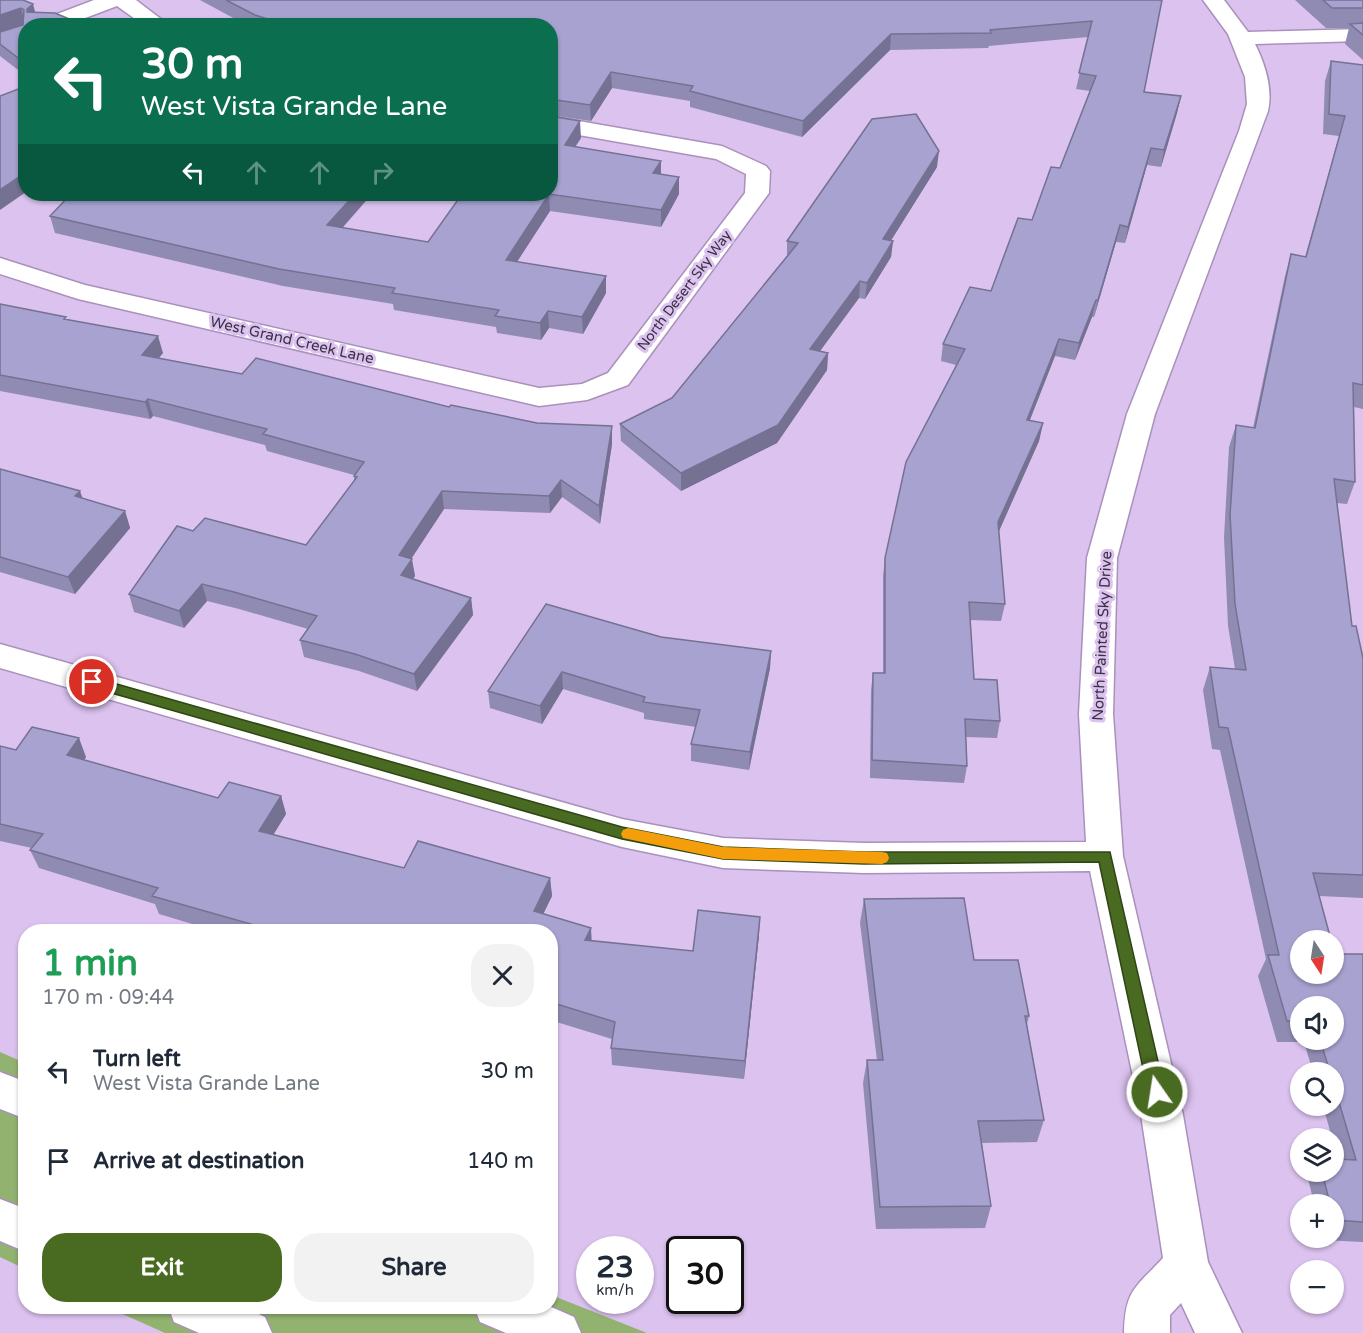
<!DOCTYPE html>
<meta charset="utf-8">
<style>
body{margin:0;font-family:"Varela Round",sans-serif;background:#f2f2f3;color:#1f2937;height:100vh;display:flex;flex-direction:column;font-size:22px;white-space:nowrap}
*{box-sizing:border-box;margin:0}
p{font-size:20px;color:#747a83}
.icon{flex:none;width:33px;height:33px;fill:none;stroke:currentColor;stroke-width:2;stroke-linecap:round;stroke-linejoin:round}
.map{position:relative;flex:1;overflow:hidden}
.details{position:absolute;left:18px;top:924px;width:540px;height:390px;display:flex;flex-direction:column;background:#fff;border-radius:24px;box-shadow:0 2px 4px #0004}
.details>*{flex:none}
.guide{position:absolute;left:18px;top:18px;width:540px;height:183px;border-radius:24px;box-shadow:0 2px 4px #0004;background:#0b6e4f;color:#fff;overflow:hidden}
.needle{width:39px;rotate:168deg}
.controls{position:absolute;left:1290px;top:930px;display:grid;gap:12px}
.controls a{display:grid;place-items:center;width:54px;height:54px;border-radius:50%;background:#fff;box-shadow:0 2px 4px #0004;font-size:30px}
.speed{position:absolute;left:576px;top:1236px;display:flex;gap:12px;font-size:30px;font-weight:700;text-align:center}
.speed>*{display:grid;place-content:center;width:78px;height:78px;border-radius:50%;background:#fff;box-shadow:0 2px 4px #0004;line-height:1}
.speed small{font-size:15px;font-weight:400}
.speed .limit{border:3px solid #111;border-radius:9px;background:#fff;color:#111}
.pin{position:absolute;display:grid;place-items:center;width:51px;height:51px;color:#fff;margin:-26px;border:3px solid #fff;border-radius:50%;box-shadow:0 2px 6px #0007}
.me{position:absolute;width:66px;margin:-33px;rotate:347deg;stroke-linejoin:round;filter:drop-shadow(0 0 4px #0008)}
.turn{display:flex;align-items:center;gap:21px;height:126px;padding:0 24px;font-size:27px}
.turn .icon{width:78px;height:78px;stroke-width:2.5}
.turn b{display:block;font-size:42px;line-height:51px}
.lanes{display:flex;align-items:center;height:57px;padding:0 24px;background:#0003;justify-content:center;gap:30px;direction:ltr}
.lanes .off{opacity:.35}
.round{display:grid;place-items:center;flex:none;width:63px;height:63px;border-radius:24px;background:#f2f2f3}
.summary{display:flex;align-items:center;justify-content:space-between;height:102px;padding:0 24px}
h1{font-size:36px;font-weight:800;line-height:45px;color:#1e9e55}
.action{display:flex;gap:12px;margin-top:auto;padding:12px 24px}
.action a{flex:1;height:69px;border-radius:24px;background:#496a21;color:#fff;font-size:24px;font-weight:800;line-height:69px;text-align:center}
.action a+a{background:#f2f2f3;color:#1f2937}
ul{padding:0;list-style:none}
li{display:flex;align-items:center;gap:18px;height:90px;padding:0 24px}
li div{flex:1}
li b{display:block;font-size:22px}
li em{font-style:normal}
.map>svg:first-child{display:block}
.green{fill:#91b36f}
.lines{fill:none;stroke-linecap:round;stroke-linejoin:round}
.minor-casing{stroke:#a991bb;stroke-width:3}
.minor{fill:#fff;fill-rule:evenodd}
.wall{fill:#908bb3;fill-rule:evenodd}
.shaded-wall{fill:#757192}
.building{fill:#a7a2d0;stroke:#757192;stroke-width:1.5}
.route{fill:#496a21;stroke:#2f4515;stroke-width:1.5}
.slow{fill:#f59e0b}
.labels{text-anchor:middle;stroke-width:6;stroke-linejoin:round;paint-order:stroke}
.far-street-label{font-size:14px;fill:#3a3042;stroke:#dbc2ef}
.street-label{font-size:15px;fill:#3a3042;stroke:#dbc2ef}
</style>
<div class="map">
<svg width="1363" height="1333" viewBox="0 0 1363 1333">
<rect width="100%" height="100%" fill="#dbc2ef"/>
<path class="green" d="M0 1052 25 1063V1269L0 1257Z
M551 1295 647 1333H165L107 1307 550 1306Z"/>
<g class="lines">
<defs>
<path id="minor" d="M94 0H136L170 26H145L117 6 64 26H33L36 22Z
M1203 0H1224L1248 32 1363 29V41L1255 44C1265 64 1273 89 1268 111L1155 414 1117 558 1113 714 1123 856 1183 1115 1208 1262 1242 1333H1195L1181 1303 1170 1315V1333H1124C1125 1290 1135 1288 1163 1258L1141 1115 1090 871 864 873 723 868 622 847 0 668V644L622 819 723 838 864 843 1086 842 1079 714 1087 558 1127 414 1239 131 1247 104 1245 77 1228 34Z
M550 116 722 146 766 166 770 171 769 193 628 385 587 400 539 406 78 299 0 274V258L85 285 539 388 582 384 608 373 745 193 746 174 716 159 550 130Z
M0 1072 26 1082V1119L0 1109Z
M0 1199 26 1209V1252L0 1241Z
M168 1306H242L265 1317 272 1333H199L174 1322Z
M474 1306H549L574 1317 581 1333H506L480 1322Z"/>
</defs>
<use href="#minor" class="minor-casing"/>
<use href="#minor" class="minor"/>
</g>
<path class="wall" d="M0 0 35 12 26 26V76L0 56Z
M200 0H1162L1144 92 1181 96 1177 113 1161 167 1147 165 1125 243 1116 242 1094 317H1092L1075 360 1055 356 1030 420 1043 423 1039 441 999 531 1005 604 1001 621 970 620 974 679 1000 721 997 738 966 737 967 766 964 783 870 778 871 690 873 673H883V576L885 558 956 365 941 361 943 344 991 291 1032 220 1060 168 1090 91 1076 89 1088 37 989 46 988 48 890 50 802 137 690 107V101L612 88 591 121 550 115V26H248Z
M1295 0H1363V60L1345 44 1349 28H1326Z
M1331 61 1363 65V409L1354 407 1355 482 1347 504 1337 503 1352 626 1363 658V898L1319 896 1335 954H1363V1242L1322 1240 1321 1238H1334V1204H1314L1308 1178 1312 1172H1334L1339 1159 1334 1142V1138H1332L1323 1106H1334V1072H1313L1304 1042H1277L1258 976 1266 959 1220 750 1212 749 1203 690 1210 667 1235 669 1228 626 1224 537 1229 447 1236 425 1253 428 1285 276 1291 254 1305 257 1339 136 1323 134 1325 81ZM1300 1006 1334 1040H1300Z
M550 116 581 138 575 147 661 161V174L679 177V194L661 227 550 211 517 262 606 276V293L583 334 549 328 541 340 497 333 496 327 394 310 393 304 283 286 55 233 50 216 342 228 428 242Z
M937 167 891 240 893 241 891 257 865 299 859 298 820 351 828 353 827 370 777 443 681 491 621 441 620 424 672 398 787 256V241Z
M0 304 67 320 163 353 159 358 242 374 449 407 612 444 600 524 562 497 550 513 444 509 411 558 415 576 413 579 471 598 473 615 417 691 359 671 304 657 300 640 308 629 239 609 207 601 184 628 134 612 129 594 193 531 306 545 354 481V475L267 451 265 445 153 416 150 419 0 391Z
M0 469 82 499 125 511 130 528 75 594 0 572Z
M661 637 771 651 770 668 749 770 691 761V744L696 727 644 719V713L563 689 542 724 490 708 488 691Z
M0 746 16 750 86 757 84 760 218 798 281 796 286 814 273 835 404 868 550 878 552 896 543 914 592 941 693 951 759 935 744 1079 612 1065 611 1048 612 1039 550 1020V932H219L159 914 155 904 39 868 30 850 32 848 0 841Z
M864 899 974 960 1029 1016 1027 1024 1044 1120 1037 1142 982 1143 991 1206 985 1228 876 1229 863 1083 867 1060H877L860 923Z"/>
<path class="shaded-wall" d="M33 4 37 19 31 26 27 9Z
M21 8 25 24 0 32V15Z
M891 34 890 50 802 137 803 121Z
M611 72 612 88 591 121 590 105Z
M1181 96 1177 113 1161 167 1164 150Z
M580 121 581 138 565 162V145Z
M1151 148 1147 165 1125 243 1128 227Z
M939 151 937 167 882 255 883 239Z
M661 161V177L653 173Z
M26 172V192L0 210V190Z
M679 177V194L661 227V210Z
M355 194H372L330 242 327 225Z
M549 194 550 211 507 277 506 260Z
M1120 225 1116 242 1094 317 1098 300Z
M893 241 891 257 865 299 867 283Z
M606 276V293L583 334 582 317Z
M860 281 859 298 809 366 810 349Z
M1096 300 1092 317 1075 360 1079 343Z
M548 311 549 328 541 340 540 323Z
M158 336 163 353 147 371 142 355Z
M1059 339 1055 356 1023 437 1027 420Z
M828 353 827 370 777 443 681 491V473Z
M148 399 153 416 150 419 145 402Z
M1043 423 1039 441 995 540 998 522Z
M612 426V444L600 524 599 506Z
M561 480 562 497 550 513 549 496Z
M80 491 86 508 75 496Z
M442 491 444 509 402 573 399 555Z
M125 511 130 528 75 594 68 577Z
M412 559 415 576 403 593 401 575Z
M202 584 207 601 184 628 179 611Z
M471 598 473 615 417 691 414 674Z
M771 651 770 668 749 770 750 752Z
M562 672 563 689 542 724 540 706Z
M79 738 86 757 74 774 67 755Z
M281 796 286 814 264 850 259 831Z
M550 878 552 896 536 929 534 911Z
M760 917 759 935 744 1079 745 1061Z
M591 928 592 946 585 940Z"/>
<path class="building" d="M0 0H23L33 4 27 9V12L55 13 86 26H26V64L0 44V32L23 25 24 10 21 8 0 15Z
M226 0H1162L1144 92 1181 96 1164 150 1151 148 1128 227 1120 225 1098 300H1096L1079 343 1059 339 1027 420 1043 423 998 522 1005 604 969 602 974 679 997 680 1000 721 965 719 967 766 872 760 873 673H885V558L906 462 965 349 943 344 970 287 991 291 1018 218 1032 220 1051 167 1060 168 1096 76 1079 73 1092 21 990 30 991 33 891 34 803 121 690 91 693 86 611 72 590 105 550 99V26H290L255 15Z
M1323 0H1363V8H1332Z
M1363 23V35L1350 24Z
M1331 61 1363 65V385L1353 383 1355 482 1334 479 1352 626H1356L1363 658V875L1313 873 1331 940H1300V974H1334V950L1335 954H1363V1222L1334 1220V1204H1330L1322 1172H1334V1159L1356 1160 1334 1085V1072H1330L1320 1040H1334V1006H1300V1021H1287L1268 955H1279L1228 728 1219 727 1210 667 1246 670 1235 604 1230 515 1236 425 1255 428 1291 254 1306 257 1345 116 1329 114Z
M26 86V172L0 190V96Z
M916 114 939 151 883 239 893 241 867 283 860 281 810 349 828 353 778 425 681 473 620 424 672 398 798 243 787 241 872 119Z
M550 116 580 121 565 145 661 161 653 173 679 177 661 210 549 194 506 260 606 276 582 317 548 311 540 323 495 316 499 310 392 293 395 288 279 269 50 216 71 194H355L327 225 428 242 462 194H550Z
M0 304 66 317 64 319 158 336 142 355 242 374 256 358 449 407 451 405 537 423 612 426 599 506 561 480 549 496 442 491 399 555 412 559 401 575 471 598 414 674 355 654 300 640 317 616 234 592 202 584 179 611 129 594 177 526 193 531 205 518 306 545 357 477 354 476 364 462 263 434 267 429 148 399 145 402 0 375Z
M0 469 80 491 75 496 125 511 68 577 0 557Z
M546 604 661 637 771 651 750 752 691 744 700 710 643 702 645 697 562 672 540 706 488 691Z
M32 727 79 738 67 755 218 798 229 782 281 796 259 831 404 868 418 841 550 878 534 911 591 928 585 940 693 951 698 910 760 917 745 1061 611 1048 615 1022 550 1002V932H279L152 896 158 888 30 850 43 834 0 824V746L16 750Z
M964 898 974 960H1018L1029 1016H1025L1044 1120 978 1121 991 1206 880 1207 867 1060H883L864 899Z"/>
<path class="route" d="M92 677 622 827 723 847 864 852H1110L1165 1092 1163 1097 1157 1099 1151 1097 1148 1092 1099 862 864 864 723 859 622 839 87 686 85 682Z"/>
<path class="slow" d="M628 828 723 847 882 852 887 853 889 858 887 862 882 864 723 859 623 838 621 834 623 830Z"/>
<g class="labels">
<g class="far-street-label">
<text transform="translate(684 290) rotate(-53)" y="5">North Desert Sky Way</text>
</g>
<g class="street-label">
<text transform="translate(292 340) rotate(13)" y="5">West Grand Creek Lane</text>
<text transform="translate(1102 636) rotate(-87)" y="5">North Painted Sky Drive</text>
</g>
</g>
</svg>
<div class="controls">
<a><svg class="needle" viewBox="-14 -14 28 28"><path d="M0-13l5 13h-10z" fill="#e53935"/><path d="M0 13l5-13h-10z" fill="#747a83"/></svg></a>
<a><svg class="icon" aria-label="sound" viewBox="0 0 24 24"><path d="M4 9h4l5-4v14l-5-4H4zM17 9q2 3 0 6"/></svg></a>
<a><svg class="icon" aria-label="search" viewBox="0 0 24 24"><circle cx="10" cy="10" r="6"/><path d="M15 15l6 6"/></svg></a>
<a><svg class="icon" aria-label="layers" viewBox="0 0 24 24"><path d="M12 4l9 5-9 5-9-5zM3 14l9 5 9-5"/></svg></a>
<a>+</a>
<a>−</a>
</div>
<div class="speed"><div>23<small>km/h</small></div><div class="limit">30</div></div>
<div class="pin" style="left:92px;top:682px;background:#d93025"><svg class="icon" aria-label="arrive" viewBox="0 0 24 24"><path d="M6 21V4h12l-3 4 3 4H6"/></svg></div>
<svg class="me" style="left:1157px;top:1092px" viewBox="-20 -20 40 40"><circle r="17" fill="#496a21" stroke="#fff" stroke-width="3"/><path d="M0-11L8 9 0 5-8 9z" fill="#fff"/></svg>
<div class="guide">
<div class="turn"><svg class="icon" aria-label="left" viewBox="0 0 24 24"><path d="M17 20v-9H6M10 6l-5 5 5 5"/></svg><div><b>30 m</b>West Vista Grande Lane</div></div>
<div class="lanes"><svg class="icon" aria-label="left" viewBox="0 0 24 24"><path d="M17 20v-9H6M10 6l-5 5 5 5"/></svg><svg class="icon off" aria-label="ahead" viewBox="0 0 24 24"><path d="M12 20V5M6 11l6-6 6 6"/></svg><svg class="icon off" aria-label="ahead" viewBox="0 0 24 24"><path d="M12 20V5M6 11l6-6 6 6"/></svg><svg class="icon off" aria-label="right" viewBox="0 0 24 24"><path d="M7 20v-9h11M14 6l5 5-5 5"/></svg></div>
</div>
<section class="details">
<div class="summary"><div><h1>1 min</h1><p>170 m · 09:44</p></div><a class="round"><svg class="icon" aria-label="close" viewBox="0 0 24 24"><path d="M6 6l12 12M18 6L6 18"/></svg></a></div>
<ul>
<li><svg class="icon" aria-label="left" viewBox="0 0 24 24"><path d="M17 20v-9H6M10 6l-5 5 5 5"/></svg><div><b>Turn left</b><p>West Vista Grande Lane</p></div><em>30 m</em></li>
<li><svg class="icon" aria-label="arrive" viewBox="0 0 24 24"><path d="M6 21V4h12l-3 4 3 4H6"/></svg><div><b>Arrive at destination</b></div><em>140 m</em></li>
</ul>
<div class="action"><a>Exit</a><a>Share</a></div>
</section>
</div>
